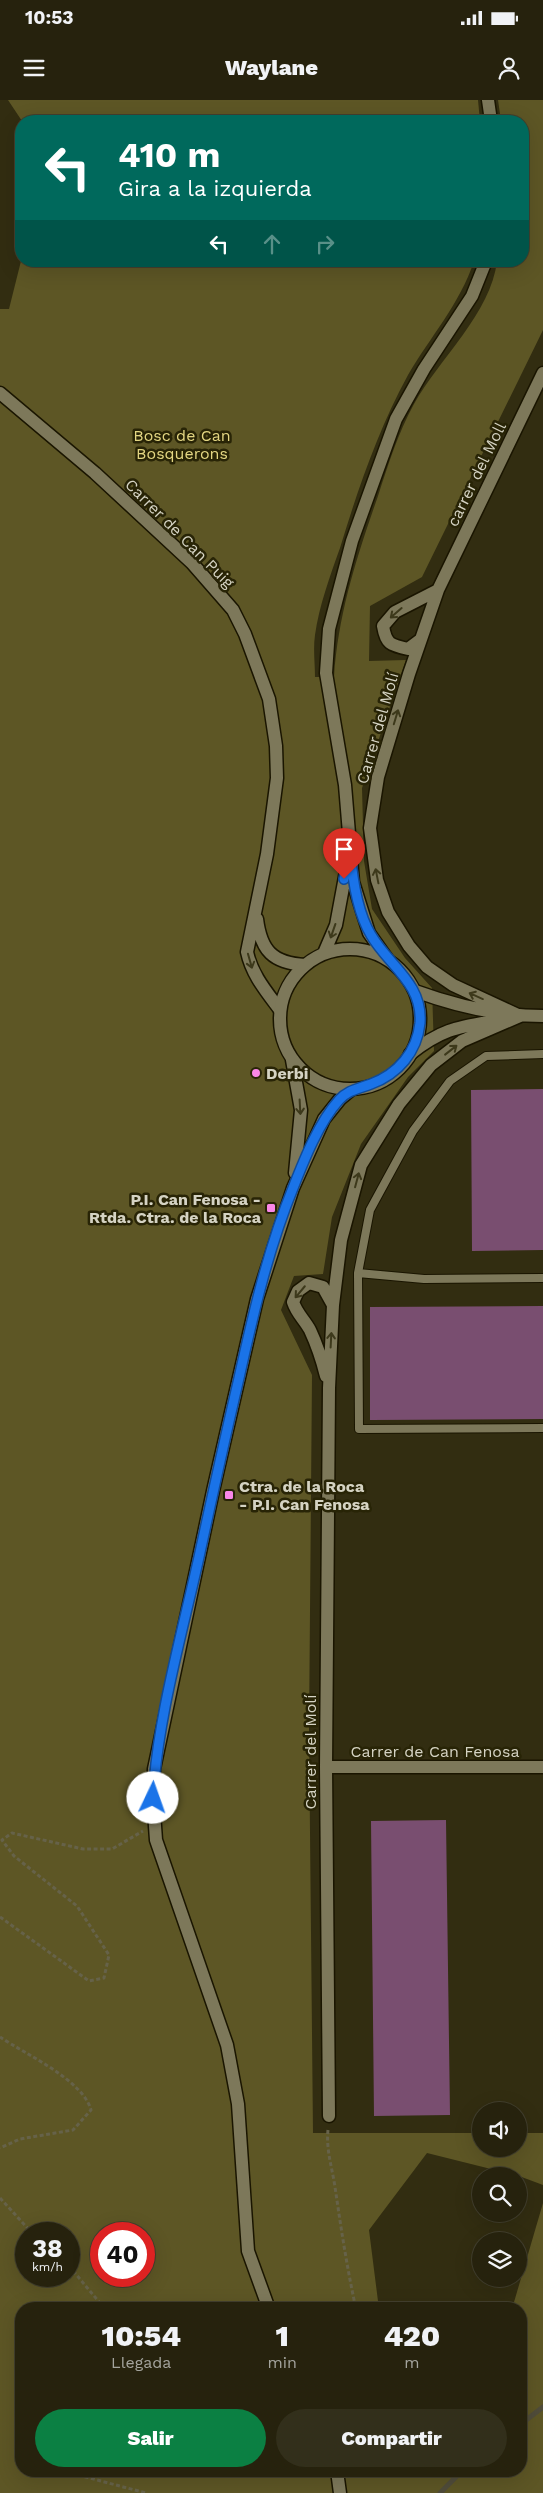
<!DOCTYPE html>
<html lang="es">
<meta charset="utf-8">
<style>
body{margin:0;font-family:"Work Sans",sans-serif;background:#322f1b;color:#f1f3f6;height:100vh;display:flex;flex-direction:column;font-size:19px;white-space:nowrap}
*{box-sizing:border-box;margin:0}
p{font-size:16px;color:#a4a49d}
.icon{flex:none;width:28px;height:28px;fill:none;stroke:currentColor;stroke-width:2;stroke-linecap:round;stroke-linejoin:round}
.map{position:relative;flex:1;overflow:hidden}
.sheet{position:absolute;left:15px;top:2202px;width:512px;height:175px;display:flex;flex-direction:column;background:#26220d;border-radius:20px;box-shadow:0 5px 20px #0002,0 0 0 1px #423f2e}
.sheet>*{flex:none}
.banner{position:absolute;left:15px;top:15px;width:514px;height:152px;border-radius:20px;box-shadow:0 5px 20px #0002,0 0 0 1px #423f2e;background:#00695c;color:#fff;overflow:hidden}
.buttons{position:absolute;left:472px;top:2002px;display:grid;gap:10px}
.buttons a{display:grid;place-items:center;width:55px;height:55px;border-radius:50%;background:#26220d;box-shadow:0 5px 20px #0002,0 0 0 1px #423f2e;font-size:25px}
.speed{position:absolute;left:15px;top:2122px;display:flex;gap:10px;font-size:25px;font-weight:700;text-align:center}
.speed>*{display:grid;place-content:center;width:65px;height:65px;border-radius:50%;background:#26220d;box-shadow:0 5px 20px #0002,0 0 0 1px #423f2e;line-height:1}
.speed small{font-size:12px;font-weight:400}
.speed .limit{border:8px solid #d22;background:#fff;color:#111}
.pin{position:absolute;display:grid;place-items:center;width:42px;height:42px;color:#fff;margin:-51px -21px;border-radius:50% 50% 50% 0;rotate:-45deg;box-shadow:0 0 5px #0007}
.pin .icon{rotate:45deg}
.me{position:absolute;width:55px;margin:-28px;rotate:3deg;stroke-linejoin:round;filter:drop-shadow(0 0 4px #0008)}
.turn{display:flex;align-items:center;gap:18px;height:105px;padding:0 20px;font-size:22px}
.turn .icon{width:65px;height:65px;stroke-width:2.5}
.turn b{display:block;font-size:35px;line-height:42px}
.lanes{display:flex;align-items:center;height:48px;padding:0 20px;background:#0003;justify-content:center;gap:25px;direction:ltr}
.lanes .off{opacity:.35}
.eta{display:flex;justify-content:space-evenly;align-items:center;height:85px;text-align:center}
.eta b{font-size:30px;font-weight:800;line-height:35px}
.action{display:flex;gap:10px;margin-top:auto;padding:10px 20px}
.action a{flex:1;height:58px;border-radius:30px;background:#0b8043;color:#fff;font-size:20px;font-weight:800;line-height:58px;text-align:center}
.action a+a{background:#322f1b;color:#f1f3f6}
.status{display:flex;justify-content:space-between;align-items:center;height:35px;padding:0 25px;background:#26220d;direction:ltr}
.status svg{height:14px;fill:currentColor}
header{display:flex;justify-content:space-between;align-items:center;height:65px;padding:0 20px;background:#26220d;font-size:22px;font-weight:800}
.map>svg:first-child{display:block}
.green{fill:#5d5625;fill-rule:evenodd}
.lines{fill:none;stroke-linecap:round;stroke-linejoin:round}
.stream{stroke:#504c3a;stroke-width:5}
.building{fill:#794e70}
.lane-casing{stroke:#1a1500;stroke-width:10}
.street-casing{stroke:#1a1500;stroke-width:15}
.secondary-casing{stroke:#1a1500;stroke-width:15}
.path{stroke:#666249;stroke-width:3;stroke-dasharray:4 2.5;stroke-linecap:butt}
.lane{stroke:#7d785a;stroke-width:8}
.street{stroke:#7d785a;stroke-width:12}
.secondary{stroke:#7d785a;stroke-width:12}
.oneway{stroke:#3d391b}
.route-casing{stroke:#114b97;stroke-width:12}
.route{stroke:#1a73e8;stroke-width:9}
.poi-dot{fill:#fa87e7;stroke:#282406;stroke-width:2}
.labels{text-anchor:middle;stroke-width:5;stroke-linejoin:round;paint-order:stroke}
.park-label{font-size:16px;fill:#e3d682;stroke:#282406}
.street-label{font-size:16px;fill:#d5d3c3;stroke:#282406}
.poi-label{font-size:16px;font-weight:bold;fill:#d5d3c3;stroke:#282406;text-anchor:start}
</style>
<div class="status"><b>10:53</b><svg viewBox="0 0 49 12"><path d="M0 12V9h3v3zM5 12V6h3v6zM10 12V3h3v9zM15 12V0h3v12zM26 1h20v11H26zM47 4h2v5h-2z"/></svg></div>
<header><svg class="icon" aria-label="menu" viewBox="0 0 24 24"><path d="M4 6h16M4 12h16M4 18h16"/></svg>Waylane<svg class="icon" aria-label="person" viewBox="0 0 24 24"><circle cx="12" cy="8" r="4"/><path d="M4 21q1-7 8-7t8 7"/></svg></header>
<div class="map">
<svg width="543" height="2393" viewBox="0 0 543 2393">
<rect width="100%" height="100%" fill="#322d11"/>
<path class="green" d="M8 0H478L480 21H22Z
M498 0H543V230L422 477 370 506 369 561 406 560 362 688 364 761 372 809 405 858 432 888 434 951 408 977 361 1044 332 1117 323 1174 294 1176 281 1210 312 1275 309 1631 313 2033H481V2049H519V2033H543V2085L519 2076 427 2053 369 2130 379 2209H21V2371H521V2209H512L543 2103V2393H0V209H9L21 161H474C460 204 430 237 408 275 378 330 358 389 340 448 330 476 319 506 315 535 313 549 315 563 315 577H334C338 514 357 456 378 396 388 365 398 333 414 304 439 259 491 213 497 161H522V21H501ZM26 2134H69V2176H26ZM101 2134H144V2176H101Z"/>
<g class="lines">
<path class="stream" d="M521 2324 543 2307
M440 2393 462 2371"/>
</g>
<path class="building" d="M543 989V1150L472 1151 471 990Z
M543 1206V1319L370 1320V1207Z
M446 1720 450 2015 374 2016 371 1721Z"/>
<g class="lines">
<defs>
<path id="lane" d="M543 954 486 956 450 981 413 1031 370 1110 358 1173 424 1179 543 1178
M358 1173 359 1329 543 1328"/>
<path id="street" d="M0 293 95 373 192 463 233 510 245 534 269 599 276 646 277 678 267 754 247 852C252 875 266 891 280 910
M420 540 408 549C390 545 386 544 383 526L395 512 438 490
M257 819C261 851 273 863 305 865
M415 891C456 906 499 916 543 916
M520 916 453 885 427 867 409 846 388 812 377 780 370 728 378 677 409 574 438 490 543 273
M410 954C443 928 459 927 499 920
M326 1276C322 1260 317 1245 310 1230 304 1219 297 1214 293 1202L298 1191 309 1183 323 1187 333 1205
M326 1667H543
M329 2016 326 1667 329 1288 333 1205 341 1140 361 1065 399 1004 431 965 462 941 520 916"/>
<path id="secondary" d="M488 0 491 21
M280 919a70 70 0 1 1 140 0a70 70 0 1 1-140 0Z
M324 853 336 825 347 766
M388 860 369 833 353 782 345 685 326 573 329 529 352 441 396 319 424 269 472 196 486 161
M292 960 301 1010 295 1073
M269 2209 248 2151 238 2004 227 1945 156 1740 153 1698 154 1669 213 1391 257 1199 293 1088 324 1019 340 999 352 989
M337 2371 340 2393"/>
</defs>
<use href="#lane" class="lane-casing"/>
<use href="#street" class="street-casing"/>
<use href="#secondary" class="secondary-casing"/>
<path class="path" d="M0 1817 89 1881 104 1878 109 1855 77 1806 14 1756 2 1740 12 1733 83 1749H112L143 1731
M0 1937C25 1954 83 1980 91 2010L73 2030 20 2039 0 2048
M328 2030C326 2050 332 2067 335 2087 341 2128 347 2168 356 2209
M0 2098 33 2134
M69 2166 105 2209
M73 2371 82 2376 146 2393"/>
<use href="#lane" class="lane"/>
<use href="#street" class="street"/>
<use href="#secondary" class="secondary"/>
</g>
<defs><path id="oneway-shaft" d="M-6 0H5M1.5-3L5.5 0L1.5 3" fill="none" stroke-width="1.6" stroke-linecap="round" stroke-linejoin="round" transform="scale(1.25)"/></defs>
<g class="oneway">
<use href="#oneway-shaft" transform="translate(396 513) rotate(139)"/>
<use href="#oneway-shaft" transform="translate(396 617) rotate(-73)"/>
<use href="#oneway-shaft" transform="translate(377 776) rotate(-101)"/>
<use href="#oneway-shaft" transform="translate(333 831) rotate(109)"/>
<use href="#oneway-shaft" transform="translate(250 861) rotate(74)"/>
<use href="#oneway-shaft" transform="translate(476 896) rotate(-156)"/>
<use href="#oneway-shaft" transform="translate(451 950) rotate(-38)"/>
<use href="#oneway-shaft" transform="translate(300 1007) rotate(87)"/>
<use href="#oneway-shaft" transform="translate(357 1080) rotate(-75)"/>
<use href="#oneway-shaft" transform="translate(300 1192) rotate(130)"/>
<use href="#oneway-shaft" transform="translate(331 1240) rotate(-87)"/>
</g>
<g class="lines">
<defs>
<path id="route" d="M153 1698C157 1620 182 1534 199 1457 212 1397 225 1338 239 1278 253 1215 268 1149 293 1088 304 1060 319 1022 339 1000 348 990 358 989 371 984 398 974 417 952 420 923 423 883 388 865 371 835 357 812 352 775 350 749L344 779"/>
</defs>
<use href="#route" class="route-casing"/>
<use href="#route" class="route"/>
</g>
<g class="poi-dot">
<circle cx="256" cy="973" r="5"/>
<rect x="266" y="1103" width="10" height="10" rx="2.5"/>
<rect x="224" y="1390" width="10" height="10" rx="2.5"/>
</g>
<g class="labels">
<g class="park-label">
<text x="182" y="341">Bosc de Can<tspan x="182" dy="18">Bosquerons</tspan></text>
</g>
<g class="street-label">
<text transform="translate(476 374) rotate(-64)" y="6">carrer del Moll</text>
<text transform="translate(180 433) rotate(45)" y="6">Carrer de Can Puig</text>
<text transform="translate(377 628) rotate(-74)" y="6">Carrer del Molí</text>
<text x="435" y="1657">Carrer de Can Fenosa</text>
<text transform="translate(310 1652) rotate(-90)" y="6">Carrer del Molí</text>
</g>
<g class="poi-label">
<text x="266" y="979">Derbi</text>
<text x="261" y="1105" text-anchor="end">P.I. Can Fenosa -<tspan x="261" dy="18">Rtda. Ctra. de la Roca</tspan></text>
<text x="239" y="1392">Ctra. de la Roca<tspan x="239" dy="18">- P.I. Can Fenosa</tspan></text>
</g>
</g>
</svg>
<div class="buttons">
<a><svg class="icon" aria-label="sound" viewBox="0 0 24 24"><path d="M4 9h4l5-4v14l-5-4H4zM17 9q2 3 0 6"/></svg></a>
<a><svg class="icon" aria-label="search" viewBox="0 0 24 24"><circle cx="10" cy="10" r="6"/><path d="M15 15l6 6"/></svg></a>
<a><svg class="icon" aria-label="layers" viewBox="0 0 24 24"><path d="M12 4l9 5-9 5-9-5zM3 14l9 5 9-5"/></svg></a>
</div>
<div class="speed"><div>38<small>km/h</small></div><div class="limit">40</div></div>
<div class="pin" style="left:344px;top:779px;background:#d93025"><svg class="icon" aria-label="arrive" viewBox="0 0 24 24"><path d="M6 21V4h12l-3 4 3 4H6"/></svg></div>
<svg class="me" style="left:153px;top:1698px" viewBox="-20 -20 40 40"><circle r="19" fill="#fff"/><path d="M0-13L10 11 0 6-10 11z" fill="#1a73e8"/></svg>
<div class="banner">
<div class="turn"><svg class="icon" aria-label="left" viewBox="0 0 24 24"><path d="M17 20v-9H6M10 6l-5 5 5 5"/></svg><div><b>410 m</b>Gira a la izquierda</div></div>
<div class="lanes"><svg class="icon" aria-label="left" viewBox="0 0 24 24"><path d="M17 20v-9H6M10 6l-5 5 5 5"/></svg><svg class="icon off" aria-label="ahead" viewBox="0 0 24 24"><path d="M12 20V5M6 11l6-6 6 6"/></svg><svg class="icon off" aria-label="right" viewBox="0 0 24 24"><path d="M7 20v-9h11M14 6l5 5-5 5"/></svg></div>
</div>
<section class="sheet">
<div class="eta">
<div><b>10:54</b><p>Llegada</p></div>
<div><b>1</b><p>min</p></div>
<div><b>420</b><p>m</p></div>
</div>
<div class="action"><a>Salir</a><a>Compartir</a></div>
</section>
</div>
